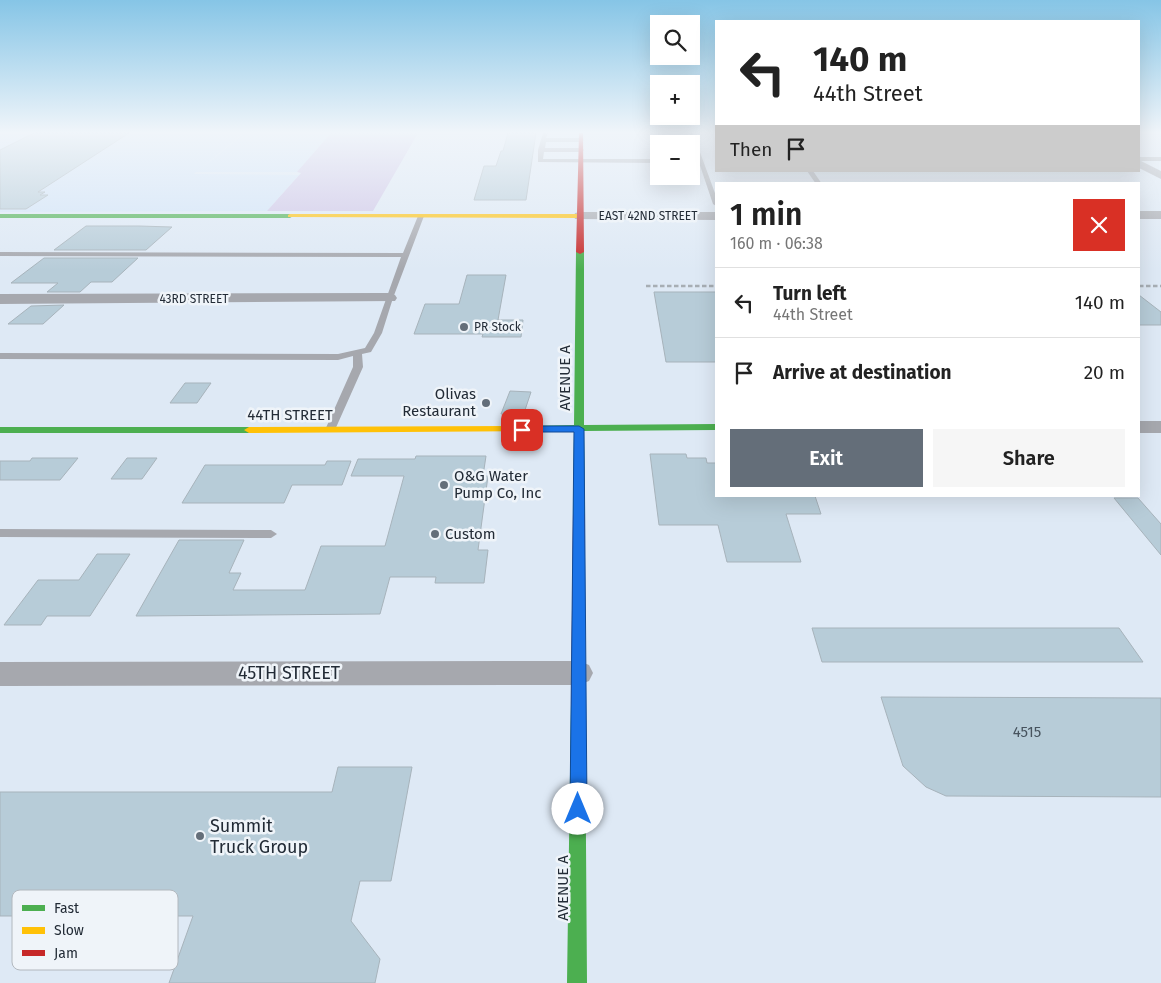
<!DOCTYPE html>
<meta charset="utf-8">
<style>
body{margin:0;font-family:"Fira Sans",sans-serif;background:#f6f6f6;color:#222;height:100vh;display:flex;flex-direction:column;font-size:19px;white-space:nowrap}
*{box-sizing:border-box;margin:0}
p{font-size:16px;color:#767676}
.icon{flex:none;width:28px;height:28px;fill:none;stroke:currentColor;stroke-width:2;stroke-linecap:round;stroke-linejoin:round}
.map{position:relative;flex:1;overflow:hidden}
.panel{position:absolute;left:715px;top:182px;width:425px;height:315px;display:flex;flex-direction:column;background:#fff;border-radius:0px;box-shadow:0 5px 20px #0002}
.panel>*{flex:none}
.guide{position:absolute;left:715px;top:20px;width:425px;height:152px;border-radius:0px;box-shadow:0 5px 20px #0002;background:#fff;color:#222;overflow:hidden}
.controls{position:absolute;left:650px;top:15px;display:grid;gap:10px}
.controls a{display:grid;place-items:center;width:50px;height:50px;border-radius:0px;background:#fff;box-shadow:0 5px 20px #0002;font-size:25px}
.pin{position:absolute;display:grid;place-items:center;width:42px;height:42px;color:#fff;margin:-21px;border-radius:10px;box-shadow:0 2px 8px #0006}
.me{position:absolute;width:55px;margin:-28px;rotate:0deg;stroke-linejoin:round;filter:drop-shadow(0 0 4px #0008)}
.turn{display:flex;align-items:center;gap:18px;height:105px;padding:0 15px;font-size:22px}
.turn .icon{width:65px;height:65px;stroke-width:2.5}
.turn b{display:block;font-size:35px;line-height:42px}
.then{display:flex;align-items:center;height:48px;padding:0 15px;background:#0003;gap:10px;font-size:19px}
.round{display:grid;place-items:center;flex:none;width:52px;height:52px;border-radius:0px;background:#f6f6f6}
.head{display:flex;align-items:center;justify-content:space-between;height:85px;padding:0 15px}
h1{font-size:30px;font-weight:600;line-height:38px}
.button{display:flex;gap:10px;margin-top:auto;padding:10px 15px}
.button a{flex:1;height:58px;border-radius:0px;background:#646e79;color:#fff;font-size:20px;font-weight:600;line-height:58px;text-align:center}
.button a+a{background:#f6f6f6;color:#222}
ul{padding:0;list-style:none}
li{display:flex;align-items:center;gap:15px;height:70px;padding:0 15px;border-top:1px solid #e0e0e0}
li div{flex:1}
li b{display:block;font-size:19px}
li em{font-style:normal}
.map>svg:first-child{display:block}
.built{fill:#d2e4f8}
.green{fill:#cec4e6}
.building{fill:#b7ccd8;stroke:#a7b3bb}
.lines{fill:none;stroke-linecap:round;stroke-linejoin:round}
.lane{fill:#a6a8ae;fill-rule:evenodd}
.street{fill:#a6a8ae;fill-rule:evenodd}
.fast{fill:#4caf50;fill-rule:evenodd}
.slow{fill:#ffc107;fill-rule:evenodd}
.jam{fill:#c62828;fill-rule:evenodd}
.rail{stroke:#a7aeb4;stroke-width:2.5;stroke-dasharray:4.5 2.5;stroke-linecap:butt}
.route{fill:#1a73e8;stroke:#114b97}
.poi-dot{fill:#646e79;stroke:#eff4f9;stroke-width:2}
.labels{text-anchor:middle;stroke-width:5;stroke-linejoin:round;paint-order:stroke}
.far-street-label{font-size:12px;fill:#222b36;stroke:#eff4f9}
.far-poi-label{font-size:12px;fill:#222b36;stroke:#eff4f9;text-anchor:start}
.street-label{font-size:15px;fill:#222b36;stroke:#eff4f9}
.poi-label{font-size:15px;fill:#222b36;stroke:#eff4f9;text-anchor:start}
.near-number-label{font-size:15px;fill:#47535e}
.near-street-label{font-size:18px;fill:#222b36;stroke:#eff4f9}
.near-poi-label{font-size:18px;fill:#222b36;stroke:#eff4f9;text-anchor:start}
.key{fill:#eff4f9;stroke:#b2b8be;stroke-width:1}
.key-label{font-size:14px;fill:#222b36}
</style>
<div class="map">
<svg width="1161" height="983" viewBox="0 0 1161 983">
<rect width="100%" height="100%" fill="#dee9f5"/>
<path class="built" d="M0 133H243L197 172 245 133H331L297 172H196L194 174 299 175 267 211 0 212Z"/>
<path class="green" d="M331 133H418L373 211H267L301 173 297 172Z"/>
<path class="building" d="M34 133H129L38 192H45L40 195H48L26 209H0V150Z
M508 133H536L526 200H474L484 166H496L501 151H503Z
M86 226H139L172 227 146 250H54Z
M44 258H138L112 282H91L80 292H47L58 283H11Z
M467 275H506L498 320H523L521 337H482L483 334H414L425 304H459Z
M654 292H716V362H666Z
M1139 295 1161 312V325H1139Z
M64 305 43 324H8L31 306Z
M185 383H211L197 403H170Z
M510 391 531 392 523 416 501 414Z
M650 454H686L687 458H706L707 463H716V496H815L821 514H786L801 562H727L718 525H659Z
M416 456H486L483 476H488L478 550H488L484 583H435L436 577H390L380 614 136 616 179 540H244L229 573H241L233 590H305L321 546H385L404 476H351L358 459H415Z
M32 458H78L60 480H0V461H30Z
M127 458H157L142 479H111Z
M327 461H351L342 485H292L284 503H182L205 465H325Z
M1114 498H1138L1161 524V555Z
M97 554H130L90 616H47L41 625H4L38 580H79Z
M812 628H1119L1143 662H822Z
M881 697 1161 698V797L946 796 926 787 903 766Z
M338 767H412L391 881H360L351 921 380 959 375 983H169L193 916H0V792H332Z"/>
<g class="lines">
<path class="lane" d="M543 133H548L546 138H581L584 140 581 142H546L545 148H581L584 150 581 152H544L543 159H659V163L538 162V150Z
M689 133H693L716 196V206L713 204Z
M1139 157H1161V161H1139Z
M807 171H813L822 184H816Z
M421 214 424 216 393 298 382 333 371 352 362 354 363 367 334 432H326L325 430 353 367V356L338 360 0 359V353L338 354 365 348 374 333 401 257 0 256V252L403 253 418 216Z
M0 529 271 530 277 534 271 538 0 537Z"/>
<path class="street" d="M1139 160 1161 171V179L1139 168Z
M1139 211H1161V219H1139Z
M580 212H716V220L575 219 574 216 575 213Z
M389 293 395 295 397 298 395 301 0 304V294Z
M1139 421H1161V433H1139Z
M579 661 589 665 593 673 589 681 579 685 0 686V662Z"/>
<path class="fast" d="M0 214H290L293 216 290 218H0Z
M580 250 584 252V425L716 424V430L584 431 585 515 579 519 573 515 574 432H525L520 429 525 426 574 425 576 252Z
M0 427H249L254 430 249 433H0Z
M578 699 583 701 585 705 587 983H567L571 705 573 701Z"/>
<path class="slow" d="M290 214H580L583 216 580 218 288 217V215Z
M525 426 530 429 529 431 249 433 244 430 249 427Z"/>
<path class="jam" d="M579 133H583L584 252 580 254 576 252Z
M579 511 585 515V705L583 709 578 711 573 709 571 705 573 515Z"/>
<path class="rail" d="M646 286H716
M1139 286H1161"/>
</g>
<linearGradient id="sky" x2="0" y2="1"><stop stop-color="#86c5e6"/><stop offset="0.49" stop-color="#f0f5fa"/><stop offset="1" stop-color="#f0f5fa" stop-opacity="0"/></linearGradient>
<rect width="1161" height="270" fill="url(#sky)"/>
<path class="route" d="M522 426H579L584 429 587 809 584 814 578 817 572 814 570 809 574 432H518L516 430Z"/>
<g class="poi-dot">
<circle cx="464" cy="327" r="5"/>
<circle cx="486" cy="403" r="5"/>
<circle cx="444" cy="485" r="5"/>
<circle cx="435" cy="534" r="5"/>
<circle cx="200" cy="836" r="5"/>
</g>
<g class="labels">
<g class="far-street-label">
<text x="648" y="220">EAST 42ND STREET</text>
<text x="194" y="303">43RD STREET</text>
</g>
<g class="far-poi-label">
<text x="474" y="331">PR Stock</text>
</g>
<g class="street-label">
<text transform="translate(565 378) rotate(-90)" y="5">AVENUE A</text>
<text x="290" y="420">44TH STREET</text>
<text transform="translate(563 888) rotate(-90)" y="5">AVENUE A</text>
</g>
<g class="poi-label">
<text x="476" y="399" text-anchor="end">Olivas<tspan x="476" dy="17">Restaurant</tspan></text>
<text x="454" y="481">O&amp;G Water<tspan x="454" dy="17">Pump Co, Inc</tspan></text>
<text x="445" y="539">Custom</text>
</g>
<g class="near-number-label">
<text x="1027" y="737">4515</text>
</g>
<g class="near-street-label">
<text x="289" y="679">45TH STREET</text>
</g>
<g class="near-poi-label">
<text x="210" y="832">Summit<tspan x="210" dy="21">Truck Group</tspan></text>
</g>
</g>
<rect x="12" y="890" width="166" height="80" rx="8" class="key"/>
<rect x="22" y="905" width="23" height="6" fill="#4caf50"/>
<rect x="22" y="927" width="23" height="7" fill="#ffc107"/>
<rect x="22" y="950" width="23" height="6" fill="#c62828"/>
<g class="key-label">
<text x="54" y="913">Fast</text>
<text x="54" y="935">Slow</text>
<text x="54" y="958">Jam</text>
</g>
</svg>
<div class="controls">
<a><svg class="icon" aria-label="search" viewBox="0 0 24 24"><circle cx="10" cy="10" r="6"/><path d="M15 15l6 6"/></svg></a>
<a>+</a>
<a>−</a>
</div>
<div class="pin" style="left:522px;top:430px;background:#d93025"><svg class="icon" aria-label="arrive" viewBox="0 0 24 24"><path d="M6 21V4h12l-3 4 3 4H6"/></svg></div>
<svg class="me" style="left:578px;top:809px" viewBox="-20 -20 40 40"><circle r="19" fill="#fff"/><path d="M0-13L10 11 0 6-10 11z" fill="#1a73e8"/></svg>
<div class="guide">
<div class="turn"><svg class="icon" aria-label="left" viewBox="0 0 24 24"><path d="M17 20v-9H6M10 6l-5 5 5 5"/></svg><div><b>140 m</b>44th Street</div></div>
<div class="then">Then<svg class="icon" aria-label="arrive" viewBox="0 0 24 24"><path d="M6 21V4h12l-3 4 3 4H6"/></svg></div>
</div>
<section class="panel">
<div class="head"><div><h1>1 min</h1><p>160 m · 06:38</p></div><a class="round" style="background:#d93025;color:#fff"><svg class="icon" aria-label="close" viewBox="0 0 24 24"><path d="M6 6l12 12M18 6L6 18"/></svg></a></div>
<ul>
<li><svg class="icon" aria-label="left" viewBox="0 0 24 24"><path d="M17 20v-9H6M10 6l-5 5 5 5"/></svg><div><b>Turn left</b><p>44th Street</p></div><em>140 m</em></li>
<li><svg class="icon" aria-label="arrive" viewBox="0 0 24 24"><path d="M6 21V4h12l-3 4 3 4H6"/></svg><div><b>Arrive at destination</b></div><em>20 m</em></li>
</ul>
<div class="button"><a>Exit</a><a>Share</a></div>
</section>
</div>
